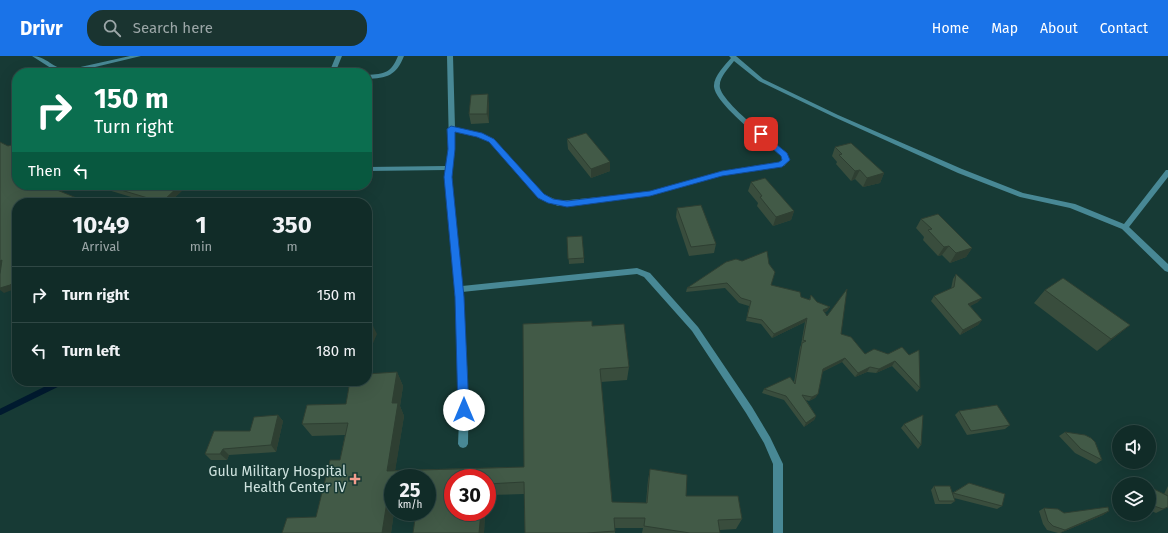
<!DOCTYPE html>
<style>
body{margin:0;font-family:"Fira Sans",sans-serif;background:#1a3430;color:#f1f3f6;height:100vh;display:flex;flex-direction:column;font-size:15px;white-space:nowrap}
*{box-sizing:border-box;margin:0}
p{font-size:13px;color:#9ca7a8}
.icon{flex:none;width:22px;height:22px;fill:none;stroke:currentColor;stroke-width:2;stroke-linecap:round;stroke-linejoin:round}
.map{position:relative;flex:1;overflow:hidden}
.sheet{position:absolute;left:12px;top:142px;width:360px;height:188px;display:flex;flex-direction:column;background:#112c28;border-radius:16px;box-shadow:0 4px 16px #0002,0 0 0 1px #304845}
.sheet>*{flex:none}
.hud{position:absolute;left:12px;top:12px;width:360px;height:122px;border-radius:16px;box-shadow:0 4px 16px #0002,0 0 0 1px #304845;background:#0b6e4f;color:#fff;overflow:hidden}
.buttons{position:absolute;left:1112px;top:369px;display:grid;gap:8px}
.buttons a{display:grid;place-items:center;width:44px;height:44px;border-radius:50%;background:#112c28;box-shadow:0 4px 16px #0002,0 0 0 1px #304845;font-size:20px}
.speed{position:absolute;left:384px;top:413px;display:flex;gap:8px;font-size:20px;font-weight:700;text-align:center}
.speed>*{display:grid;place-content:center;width:52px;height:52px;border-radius:50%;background:#112c28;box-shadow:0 4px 16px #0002,0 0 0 1px #304845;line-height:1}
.speed small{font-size:10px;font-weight:400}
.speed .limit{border:6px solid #d22;background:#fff;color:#111}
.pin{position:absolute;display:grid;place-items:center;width:34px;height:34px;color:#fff;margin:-17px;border-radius:8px;box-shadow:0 2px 6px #0006}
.me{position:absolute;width:44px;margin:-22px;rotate:0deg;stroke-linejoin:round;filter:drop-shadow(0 0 3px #0008)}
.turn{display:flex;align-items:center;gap:14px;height:84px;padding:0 16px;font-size:18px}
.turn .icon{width:52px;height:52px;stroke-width:2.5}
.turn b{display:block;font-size:28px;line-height:34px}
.then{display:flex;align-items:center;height:38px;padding:0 16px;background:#0003;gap:8px;font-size:15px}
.eta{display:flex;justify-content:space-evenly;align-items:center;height:68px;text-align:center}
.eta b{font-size:24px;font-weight:700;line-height:28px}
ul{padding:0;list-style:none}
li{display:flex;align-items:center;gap:12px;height:56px;padding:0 16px;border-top:1px solid #304845}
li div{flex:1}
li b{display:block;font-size:15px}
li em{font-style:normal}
header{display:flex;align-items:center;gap:24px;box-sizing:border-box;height:56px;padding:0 20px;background:#1a73e8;color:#fff}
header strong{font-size:19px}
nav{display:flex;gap:22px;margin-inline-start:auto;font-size:14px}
.search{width:280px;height:36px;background:#1a3430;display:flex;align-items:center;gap:10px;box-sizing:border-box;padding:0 14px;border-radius:16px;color:#9ca7a8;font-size:15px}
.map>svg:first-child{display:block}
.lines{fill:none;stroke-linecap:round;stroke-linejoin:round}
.stream{stroke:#001a2f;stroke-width:6}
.service{fill:#488895;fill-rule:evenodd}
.minor{fill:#488895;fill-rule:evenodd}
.wall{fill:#394d3d}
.shaded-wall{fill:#2e3f32}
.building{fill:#425a47;stroke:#2e3f32}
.route{fill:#1a73e8;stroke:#114b97}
.poi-dot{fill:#f49d8d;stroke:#173a35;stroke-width:1.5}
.labels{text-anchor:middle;stroke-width:3;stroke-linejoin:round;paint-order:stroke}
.near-poi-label{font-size:14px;fill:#cee2de;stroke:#173a35;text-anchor:end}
</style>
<header>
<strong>Drivr</strong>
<div class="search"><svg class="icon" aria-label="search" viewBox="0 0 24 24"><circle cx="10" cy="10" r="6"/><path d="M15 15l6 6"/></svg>Search here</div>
<nav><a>Home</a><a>Map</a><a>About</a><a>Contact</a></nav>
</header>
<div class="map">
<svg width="1168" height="477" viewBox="0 0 1168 477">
<rect width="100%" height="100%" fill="#173a35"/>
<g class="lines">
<path class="stream" d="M0 356 63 325"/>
<path class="service" d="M336 0H342L335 17H329Z
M398 0H404C396 20 387 22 367 23V19C385 18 391 17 398 0Z"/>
<path class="minor" d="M32 0C46 0 54 13 67 14L130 0H141L70 17 57 16Z
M447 0H453L455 72 481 78 494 83 543 138 559 145 650 136 722 115 780 106 782 104 781 100C767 87 716 49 714 31 713 21 725 9 731 2L729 0H736L763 23 838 59 962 113 1023 137 1075 148 1124 168 1166 114H1168V121L1129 171 1168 208V216L1165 215 1122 173 1070 152 1020 141 958 117 834 61 759 25 734 5C729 12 718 22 720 32 724 48 772 85 786 97L789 104 784 110 722 119 650 140 558 150 539 142 490 85 477 81 455 76V93L451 121 462 230 637 212 650 217 698 271 752 351 770 381 783 408V477H773V408L764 387 746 357 692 275 644 221 637 218 462 236C467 287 469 337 468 388L466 391 463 392 460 391 458 388 460 341 458 276 445 121 446 114 367 115V111L446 110 449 93Z"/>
</g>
<path class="wall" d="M489 47V67L471 68 469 58Z
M567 83 610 115 591 122 568 93Z
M835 91 884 117 880 127 863 131 855 123 851 125 836 108 837 106 832 100Z
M751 126 794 155 791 164 773 170 757 150 758 147 748 135Z
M104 129H188L169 147H151L108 134Z
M677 152 716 188 714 197 689 200 676 161Z
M921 163 972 192 966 201 950 207 942 199 938 200 923 184 924 181 916 172Z
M567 181 584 202V207L569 208Z
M726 206 771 229 809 244 811 239 817 246 830 251 827 255 824 257 841 278 865 298H888L920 332 917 336 892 310 876 317 867 316 855 321 842 306 822 316 818 338 815 342 809 345 806 344 816 360 814 364 804 371 784 344 762 337 764 333 794 326 800 291 801 289 805 266 772 282 761 268 746 265 749 250 739 247 725 232 686 236 687 232Z
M956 218 978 246 970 250 982 264 978 269 960 279 931 245 934 240 951 233 953 223Z
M1045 234 1130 269 1115 281 1097 295 1034 247Z
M592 265V270L624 268 629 311 627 324 601 326 612 446 646 447 648 424 650 413 687 419 686 440H738L742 463 736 473 720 474V477H642L643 472H615V477H525L524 438 487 439V422H453V456H485L484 477H413L416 456H427V422H393V456H394L391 477H282L287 462 316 461 330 404H340L345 379 312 380 302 368 307 349 346 348 350 325H367V318L397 316 403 330 400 350 404 360 395 414 524 411 523 268Z
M959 355 1010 369 1005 373 967 379 955 359Z
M278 359 283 365 276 396 229 399 227 404H211L205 398 250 375Z
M904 368 921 389 918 393 901 372Z
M1065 376 1102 404 1096 408 1075 397 1059 380Z
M969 427 1002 450 997 453 954 442 955 445 951 448H935L931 434 934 430 952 437Z
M1168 430V451L1156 457 1149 454V432L1164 438Z
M1044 452 1064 457 1109 455 1103 459 1060 477H1058L1047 474 1043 468 1039 455Z"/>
<path class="shaded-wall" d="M488 38 489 47V67L487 58Z
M610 106V115L591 122V113Z
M860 114 855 123 851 125 855 115Z
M884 117 880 127 863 131 867 122Z
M59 129H65L61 139 57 134Z
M180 129H188L169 147H160L158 145Z
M794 155 791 164 773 170 776 161Z
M949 190 942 199 938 200 944 191Z
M972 192 966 201 950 207 956 197Z
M2 204 7 209 0 214V205Z
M17 223V232L15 233 4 237 0 234V232Z
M982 242 978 246 964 253 968 248Z
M830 251 827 255 820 259 823 254Z
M807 262 805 266 772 282 774 278Z
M982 264 978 269 960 279 963 274Z
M1130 269 1115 281 1097 295 1111 283Z
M373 270 377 278 367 301V283Z
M845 302 842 306 820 317 823 313Z
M895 305 892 310 876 317 879 313Z
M870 311 867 316 855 321 858 317Z
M397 316 403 330 400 350 404 360 394 422 387 415 392 347Z
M818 338 815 342 809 345 812 341Z
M278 359 283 365 276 396 271 389Z
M816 360 814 364 804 371 806 367Z
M223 393 229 399 227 404 220 398Z
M389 433 393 439V456H394L391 477H382Z
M1109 455 1103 459 1060 477 1065 474Z
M481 456H485L484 477H479Z"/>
<path class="building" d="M361 15V17H333Z
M488 38 487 58H469L471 39Z
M586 77 610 106 591 113 567 83Z
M0 86 8 90 15 88 17 89V129H59L57 134 89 147H17V223L10 229 0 232V218L2 204 0 205Z
M851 87 884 117 867 122 860 114 855 115 839 99 842 98 835 91Z
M765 122 794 155 776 161 760 141 762 140 751 126Z
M104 129H180L164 144 158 145Z
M701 149 716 188 691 191 677 152Z
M938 158 972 192 956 197 949 190 944 191 928 174 932 173 921 163Z
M582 180 584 202 568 203 567 181Z
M767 195 769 208 775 216 771 229 800 236 801 241 810 244 811 239 817 246 830 251 823 254 827 260 847 233 841 278 851 281 865 298 874 293 888 298 902 291 909 299 919 294 920 332 895 305 879 313 870 311 858 317 845 302 823 313 818 338 812 341 802 339 816 360 806 367 786 340 764 333 790 321 795 328 802 287 806 285 803 284 807 262 774 278 762 264 747 261 751 245 741 242 727 227 687 232 726 206 736 203 742 205Z
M956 218 982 242 968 248 982 264 963 274 934 240 954 231Z
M1063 222 1130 269 1111 283 1045 234Z
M592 265V270L624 268 629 311 600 313 612 446 647 447 650 413 687 419 686 440H738L742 463 718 464 720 477H690L644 470 645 462H614L615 475 587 477H525L524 426 487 428V422H453V456H481L479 477H413L416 456H427V422H393V433H389L382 477H282L287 462 316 461 330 404H340L348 367 302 368 307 349 346 348 350 325H367V318L397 316 392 347H398L387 415 524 411 523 268Z
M367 269 373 270 367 283Z
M997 349 1010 369 971 375 959 355Z
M278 359 271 389 223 393 220 398H205L214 375H250L254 361Z
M923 359 921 389 904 368Z
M1065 376 1085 379 1091 382 1095 386 1102 404 1081 393Z
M969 427 1005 438 1002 450 953 437Z
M934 430H950L955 445H939Z
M1149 432 1154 433 1168 440V451L1163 453 1151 449 1149 448Z
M1108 451 1109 455 1065 474 1053 470 1048 465 1044 452 1058 453 1064 457Z"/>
<path class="route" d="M451 70 482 77 494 83 544 138 553 143 567 145 650 135 722 115 779 106 782 104 781 100 758 80 757 78 761 76 787 97 790 104 782 111 722 120 650 140 567 151 548 147 538 142 489 86 477 81 455 76V93L452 121 464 241 469 354 467 357 464 358 460 357 458 354 455 241 444 121 448 93 447 73Z"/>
<path class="poi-dot" d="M353 417h4v4h4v4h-4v4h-4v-4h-4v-4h4z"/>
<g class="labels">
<g class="near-poi-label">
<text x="346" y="420">Gulu Military Hospital<tspan x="346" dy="16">Health Center IV</tspan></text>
</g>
</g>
</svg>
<div class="buttons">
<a><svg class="icon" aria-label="sound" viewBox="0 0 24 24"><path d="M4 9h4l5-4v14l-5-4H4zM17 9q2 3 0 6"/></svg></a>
<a><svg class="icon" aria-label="layers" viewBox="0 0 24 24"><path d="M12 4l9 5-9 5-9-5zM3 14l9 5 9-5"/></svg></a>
</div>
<div class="speed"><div>25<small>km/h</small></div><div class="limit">30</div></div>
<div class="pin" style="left:761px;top:78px;background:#d93025"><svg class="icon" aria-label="arrive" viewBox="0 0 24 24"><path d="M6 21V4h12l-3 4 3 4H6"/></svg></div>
<svg class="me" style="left:464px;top:354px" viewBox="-20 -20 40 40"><circle r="19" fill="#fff"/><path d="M0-13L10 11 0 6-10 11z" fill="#1a73e8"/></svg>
<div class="hud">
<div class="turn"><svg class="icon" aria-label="right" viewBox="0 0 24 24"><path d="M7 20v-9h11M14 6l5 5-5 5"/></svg><div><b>150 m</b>Turn right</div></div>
<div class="then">Then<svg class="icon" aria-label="left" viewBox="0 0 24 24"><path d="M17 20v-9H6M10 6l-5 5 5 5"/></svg></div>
</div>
<section class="sheet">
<div class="eta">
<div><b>10:49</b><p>Arrival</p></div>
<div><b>1</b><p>min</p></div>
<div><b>350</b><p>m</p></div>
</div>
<ul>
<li><svg class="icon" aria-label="right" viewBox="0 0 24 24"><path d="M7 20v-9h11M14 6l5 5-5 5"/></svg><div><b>Turn right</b></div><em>150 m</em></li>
<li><svg class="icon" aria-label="left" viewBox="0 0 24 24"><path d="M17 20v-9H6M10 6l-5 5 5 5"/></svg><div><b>Turn left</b></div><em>180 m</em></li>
</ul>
</section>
</div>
